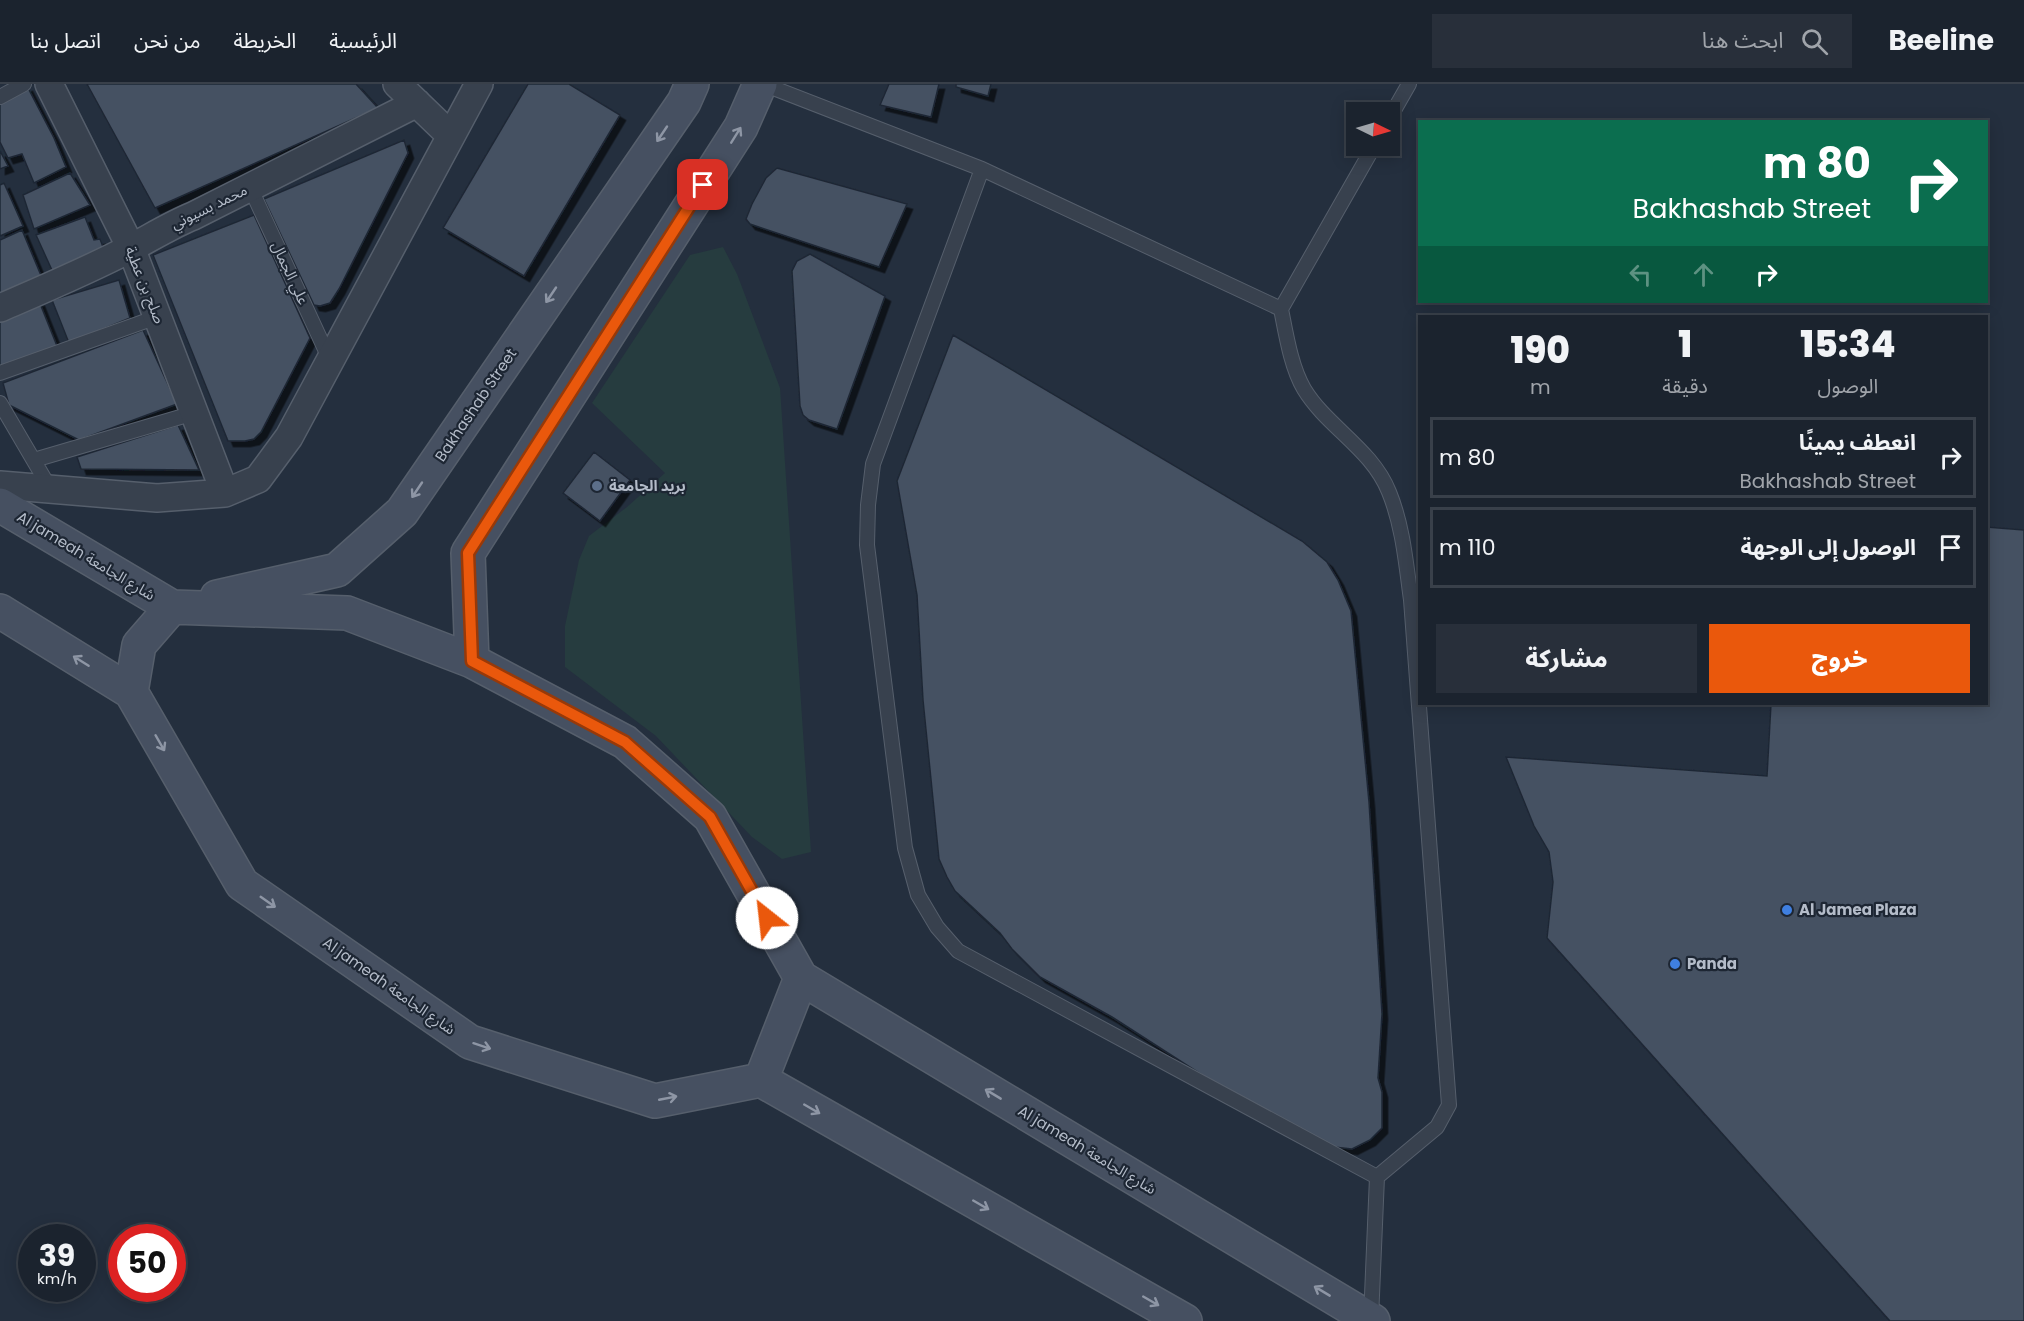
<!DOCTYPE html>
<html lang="ar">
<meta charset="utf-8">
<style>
body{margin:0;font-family:Poppins,"Noto Sans Arabic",sans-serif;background:#282f3a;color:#f1f3f6;direction:rtl;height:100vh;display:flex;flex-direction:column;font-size:22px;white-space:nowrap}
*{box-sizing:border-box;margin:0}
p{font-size:20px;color:#a0a4aa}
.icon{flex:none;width:33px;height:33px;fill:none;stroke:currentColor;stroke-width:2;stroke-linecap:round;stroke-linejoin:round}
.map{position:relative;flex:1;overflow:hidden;direction:ltr}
.side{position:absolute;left:1418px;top:231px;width:570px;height:390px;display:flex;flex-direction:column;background:#1b232e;border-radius:0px;box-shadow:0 3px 15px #0003,0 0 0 2px #39404a;direction:rtl}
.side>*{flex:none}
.hud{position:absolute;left:1418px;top:36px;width:570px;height:183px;border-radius:0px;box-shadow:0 3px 15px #0003,0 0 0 2px #39404a;direction:rtl;background:#0b6e4f;color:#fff;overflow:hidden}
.needle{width:39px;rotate:95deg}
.buttons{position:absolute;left:1346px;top:18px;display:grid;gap:12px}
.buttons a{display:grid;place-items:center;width:54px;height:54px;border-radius:0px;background:#1b232e;box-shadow:0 3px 15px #0003,0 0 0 2px #39404a;font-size:30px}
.speed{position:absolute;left:18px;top:1140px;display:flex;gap:12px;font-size:30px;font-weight:700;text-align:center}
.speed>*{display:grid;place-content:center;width:78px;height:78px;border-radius:50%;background:#1b232e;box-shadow:0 3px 15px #0003,0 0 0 2px #39404a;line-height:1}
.speed small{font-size:15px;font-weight:400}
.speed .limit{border:9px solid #d22;background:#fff;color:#111}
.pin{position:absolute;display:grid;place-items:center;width:51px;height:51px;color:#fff;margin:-26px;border-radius:12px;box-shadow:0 3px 9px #0006}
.me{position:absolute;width:66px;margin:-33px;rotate:331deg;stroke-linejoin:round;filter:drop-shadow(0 0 4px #0008)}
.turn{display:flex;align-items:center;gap:21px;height:126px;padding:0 18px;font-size:27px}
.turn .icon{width:78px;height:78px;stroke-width:2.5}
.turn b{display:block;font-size:42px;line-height:51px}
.lanes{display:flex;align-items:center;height:57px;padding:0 18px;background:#0003;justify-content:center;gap:30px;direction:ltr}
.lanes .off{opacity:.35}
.eta{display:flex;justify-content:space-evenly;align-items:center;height:102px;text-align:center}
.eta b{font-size:36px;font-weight:800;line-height:42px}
.cta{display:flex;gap:12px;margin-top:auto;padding:12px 18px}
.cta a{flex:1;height:69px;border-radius:0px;background:#ea580c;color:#fff;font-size:24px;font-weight:800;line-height:69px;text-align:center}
.cta a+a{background:#282f3a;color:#f1f3f6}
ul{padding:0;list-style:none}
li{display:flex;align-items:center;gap:18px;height:81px;margin:0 12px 9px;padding:0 6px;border:3px solid #39404a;border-radius:0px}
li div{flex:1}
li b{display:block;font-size:22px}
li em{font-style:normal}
header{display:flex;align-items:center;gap:36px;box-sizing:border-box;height:84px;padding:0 30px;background:#1b232e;border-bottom:2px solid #39404a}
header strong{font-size:28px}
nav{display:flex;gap:33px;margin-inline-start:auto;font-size:21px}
.search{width:420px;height:54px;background:#282f3a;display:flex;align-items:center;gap:15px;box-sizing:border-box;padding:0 21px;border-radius:0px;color:#a0a4aa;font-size:22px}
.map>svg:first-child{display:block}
.green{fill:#263c3f}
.building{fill:#455162;stroke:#1f2835;stroke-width:1.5;filter:url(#shadow)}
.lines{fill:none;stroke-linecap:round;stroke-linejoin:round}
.lane-casing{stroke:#565f6c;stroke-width:16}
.street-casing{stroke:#565f6c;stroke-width:30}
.secondary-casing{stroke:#565f6c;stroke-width:36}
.lane{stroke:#38414e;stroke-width:14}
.street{stroke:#38414e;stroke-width:27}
.secondary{stroke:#465061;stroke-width:33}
.oneway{stroke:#8e96a5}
.route-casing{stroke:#983908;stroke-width:15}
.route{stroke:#ea580c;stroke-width:10}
.service-dot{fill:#5c6f8a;stroke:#1d2633;stroke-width:2}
.shop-dot{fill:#3f7fe0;stroke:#1d2633;stroke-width:2}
.labels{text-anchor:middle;stroke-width:4.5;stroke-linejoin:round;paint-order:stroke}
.street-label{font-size:15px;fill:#b4bcc9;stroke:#1d2633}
.poi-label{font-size:15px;font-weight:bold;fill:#b4bcc9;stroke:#1d2633;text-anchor:start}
</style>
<header>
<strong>Beeline</strong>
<div class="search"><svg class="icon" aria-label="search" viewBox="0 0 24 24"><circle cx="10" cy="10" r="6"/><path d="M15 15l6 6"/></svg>ابحث هنا</div>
<nav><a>الرئيسية</a><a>الخريطة</a><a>من نحن</a><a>اتصل بنا</a></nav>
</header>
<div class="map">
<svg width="2024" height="1237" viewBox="0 0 2024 1237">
<defs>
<filter id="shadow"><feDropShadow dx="5.5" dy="5.5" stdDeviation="0" flood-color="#0009"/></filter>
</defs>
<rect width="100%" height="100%" fill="#242f3e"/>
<path class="green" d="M723 163 737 190 780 304 811 768 782 775 752 753 656 652 565 583V542L579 476 589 452 627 423 665 389 592 319 690 171Z"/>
<path class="building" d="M87 0H356L378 24 155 124Z
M528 0H569L620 31 524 192 443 144Z
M889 0H939L931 33 880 21Z
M956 0H991L988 12 956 3Z
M27 2 54 54 66 83 34 99 22 70 8 74 0 58V16Z
M404 56 408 69 339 205 330 219 320 222 314 221 264 115Z
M0 67 8 82 0 85Z
M777 84 907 120 879 183 750 140 746 135 752 120 766 94Z
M70 89 90 121 34 145 23 111Z
M4 99 23 142 0 152V101Z
M254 131 310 254 261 348 254 355 245 357H228L153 171Z
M85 133 94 156 100 155 106 171 56 195 36 151Z
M22 146 45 201 0 220V156Z
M810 170 885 212 837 345 809 336 803 331 800 322 792 187 797 177Z
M119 196 130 234 69 259 52 216Z
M39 217 57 262 0 283V233Z
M143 246 177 320 79 356 9 321 3 299Z
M953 251 1302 457 1327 478 1338 496 1351 527 1369 718 1382 930 1378 994 1382 1008V1044L1370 1056 1352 1065 1334 1063 1244 1018 1112 933 1040 893 1012 865 1000 849 955 807 947 793 939 775 923 616 917 511 897 397Z
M178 341 199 386 81 385 77 373Z
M594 368 630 396 600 437 563 409Z
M1986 443 2024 446V1237H1890L1547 854 1553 798 1549 768 1534 742 1506 673 1767 692 1771 620H1986Z"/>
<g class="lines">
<defs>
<path id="lane" d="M763 0 982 85 1281 225C1286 250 1291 283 1304 305 1327 343 1372 365 1389 408 1403 442 1406 480 1411 516L1449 1021 1437 1043 1377 1093 1371 1235
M0 13 24 0
M1389 35 1409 0
M982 85 873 380 868 421 867 461 905 764 918 811 937 843 958 867 1377 1093
M250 103 330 276
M1281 225 1374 62
M0 289 157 233
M0 319 51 406
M34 376 194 329"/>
<path id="street" d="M49 0 131 164 225 409
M397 0 450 51
M0 224C44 205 89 186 131 164 152 153 171 141 193 132L417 19
M0 401 157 414 225 409 258 395 289 353 479 0"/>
<path id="secondary" d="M0 421 172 523 347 529 472 577 625 658 710 733 801 894 761 996 655 1017 470 958 242 800 131 608 0 527
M217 513 337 486 402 428 684 18 692 0
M472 577 468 469 741 43 760 0
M131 608 139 561 172 523
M801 894 1373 1237
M761 996 1185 1237"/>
</defs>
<use href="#lane" class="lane-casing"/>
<use href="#street" class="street-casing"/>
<use href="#secondary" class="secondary-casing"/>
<use href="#lane" class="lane"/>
<use href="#street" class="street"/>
<use href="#secondary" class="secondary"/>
</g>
<defs><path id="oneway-shaft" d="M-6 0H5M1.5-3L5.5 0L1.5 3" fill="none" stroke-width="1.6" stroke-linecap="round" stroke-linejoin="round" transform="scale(1.5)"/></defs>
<g class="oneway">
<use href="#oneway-shaft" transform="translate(662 50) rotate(124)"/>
<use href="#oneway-shaft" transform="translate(736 51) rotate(-58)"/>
<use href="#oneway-shaft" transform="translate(551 211) rotate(124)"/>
<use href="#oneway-shaft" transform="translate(417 406) rotate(124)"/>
<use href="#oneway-shaft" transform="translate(81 577) rotate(-148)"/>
<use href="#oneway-shaft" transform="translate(160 659) rotate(60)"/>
<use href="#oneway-shaft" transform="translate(268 818) rotate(35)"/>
<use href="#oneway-shaft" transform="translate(482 962) rotate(18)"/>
<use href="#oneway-shaft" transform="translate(993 1010) rotate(-149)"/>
<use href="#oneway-shaft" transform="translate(668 1014) rotate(-11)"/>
<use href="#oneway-shaft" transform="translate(812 1025) rotate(30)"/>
<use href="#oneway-shaft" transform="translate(981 1121) rotate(30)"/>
<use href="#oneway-shaft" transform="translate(1322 1207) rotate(-149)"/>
<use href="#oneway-shaft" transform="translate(1151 1217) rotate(30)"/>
</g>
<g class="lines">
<defs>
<path id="route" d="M703 101 468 469 472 577 625 658 710 733 767 834"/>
</defs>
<use href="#route" class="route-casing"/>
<use href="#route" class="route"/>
</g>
<circle class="service-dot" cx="597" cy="402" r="6"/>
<g class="shop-dot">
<circle cx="1787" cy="826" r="6"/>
<circle cx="1675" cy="880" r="6"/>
</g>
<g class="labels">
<g class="street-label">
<text transform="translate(209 123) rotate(-26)" y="5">محمد بسيوني</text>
<text transform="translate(290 189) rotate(65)" y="5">علي الجمال</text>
<text transform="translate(145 201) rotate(68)" y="5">صلح بن عطية</text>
<text transform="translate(476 321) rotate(-56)" y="5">Bakhashab Street</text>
<text transform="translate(86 472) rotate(31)" y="5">Al jameah شارع الجامعة</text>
<text transform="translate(389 902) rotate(35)" y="5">Al jameah شارع الجامعة</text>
<text transform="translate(1087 1066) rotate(31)" y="5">Al jameah شارع الجامعة</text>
</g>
<g class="poi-label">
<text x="609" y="407">بريد الجامعة</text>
<text x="1799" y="831">Al Jamea Plaza</text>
<text x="1687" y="885">Panda</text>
</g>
</g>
</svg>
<div class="buttons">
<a><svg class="needle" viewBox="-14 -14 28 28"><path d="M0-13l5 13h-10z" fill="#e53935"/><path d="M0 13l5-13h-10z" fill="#a0a4aa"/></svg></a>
</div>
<div class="speed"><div>39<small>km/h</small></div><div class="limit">50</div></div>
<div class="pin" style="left:703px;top:101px;background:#d93025"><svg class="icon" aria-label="arrive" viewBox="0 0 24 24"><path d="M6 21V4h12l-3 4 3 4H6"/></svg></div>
<svg class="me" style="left:767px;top:834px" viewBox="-20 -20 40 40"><circle r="19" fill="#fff"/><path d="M0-13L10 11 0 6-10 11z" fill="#ea580c"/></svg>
<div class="hud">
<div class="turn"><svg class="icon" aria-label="right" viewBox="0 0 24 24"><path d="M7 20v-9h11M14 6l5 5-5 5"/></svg><div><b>80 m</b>Bakhashab Street</div></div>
<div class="lanes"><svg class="icon off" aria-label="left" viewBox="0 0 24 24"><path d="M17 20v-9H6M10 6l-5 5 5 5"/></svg><svg class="icon off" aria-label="ahead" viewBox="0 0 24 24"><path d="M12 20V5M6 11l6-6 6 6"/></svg><svg class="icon" aria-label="right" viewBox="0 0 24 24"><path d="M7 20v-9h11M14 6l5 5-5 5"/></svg></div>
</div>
<section class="side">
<div class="eta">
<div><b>15:34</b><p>الوصول</p></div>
<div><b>1</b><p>دقيقة</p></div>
<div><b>190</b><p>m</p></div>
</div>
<ul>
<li><svg class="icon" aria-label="right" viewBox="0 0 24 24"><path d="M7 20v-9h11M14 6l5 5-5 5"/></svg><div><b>انعطف يمينًا</b><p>Bakhashab Street</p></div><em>80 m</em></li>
<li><svg class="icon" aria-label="arrive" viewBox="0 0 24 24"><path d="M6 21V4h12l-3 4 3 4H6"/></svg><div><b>الوصول إلى الوجهة</b></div><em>110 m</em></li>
</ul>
<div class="cta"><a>خروج</a><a>مشاركة</a></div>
</section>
</div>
